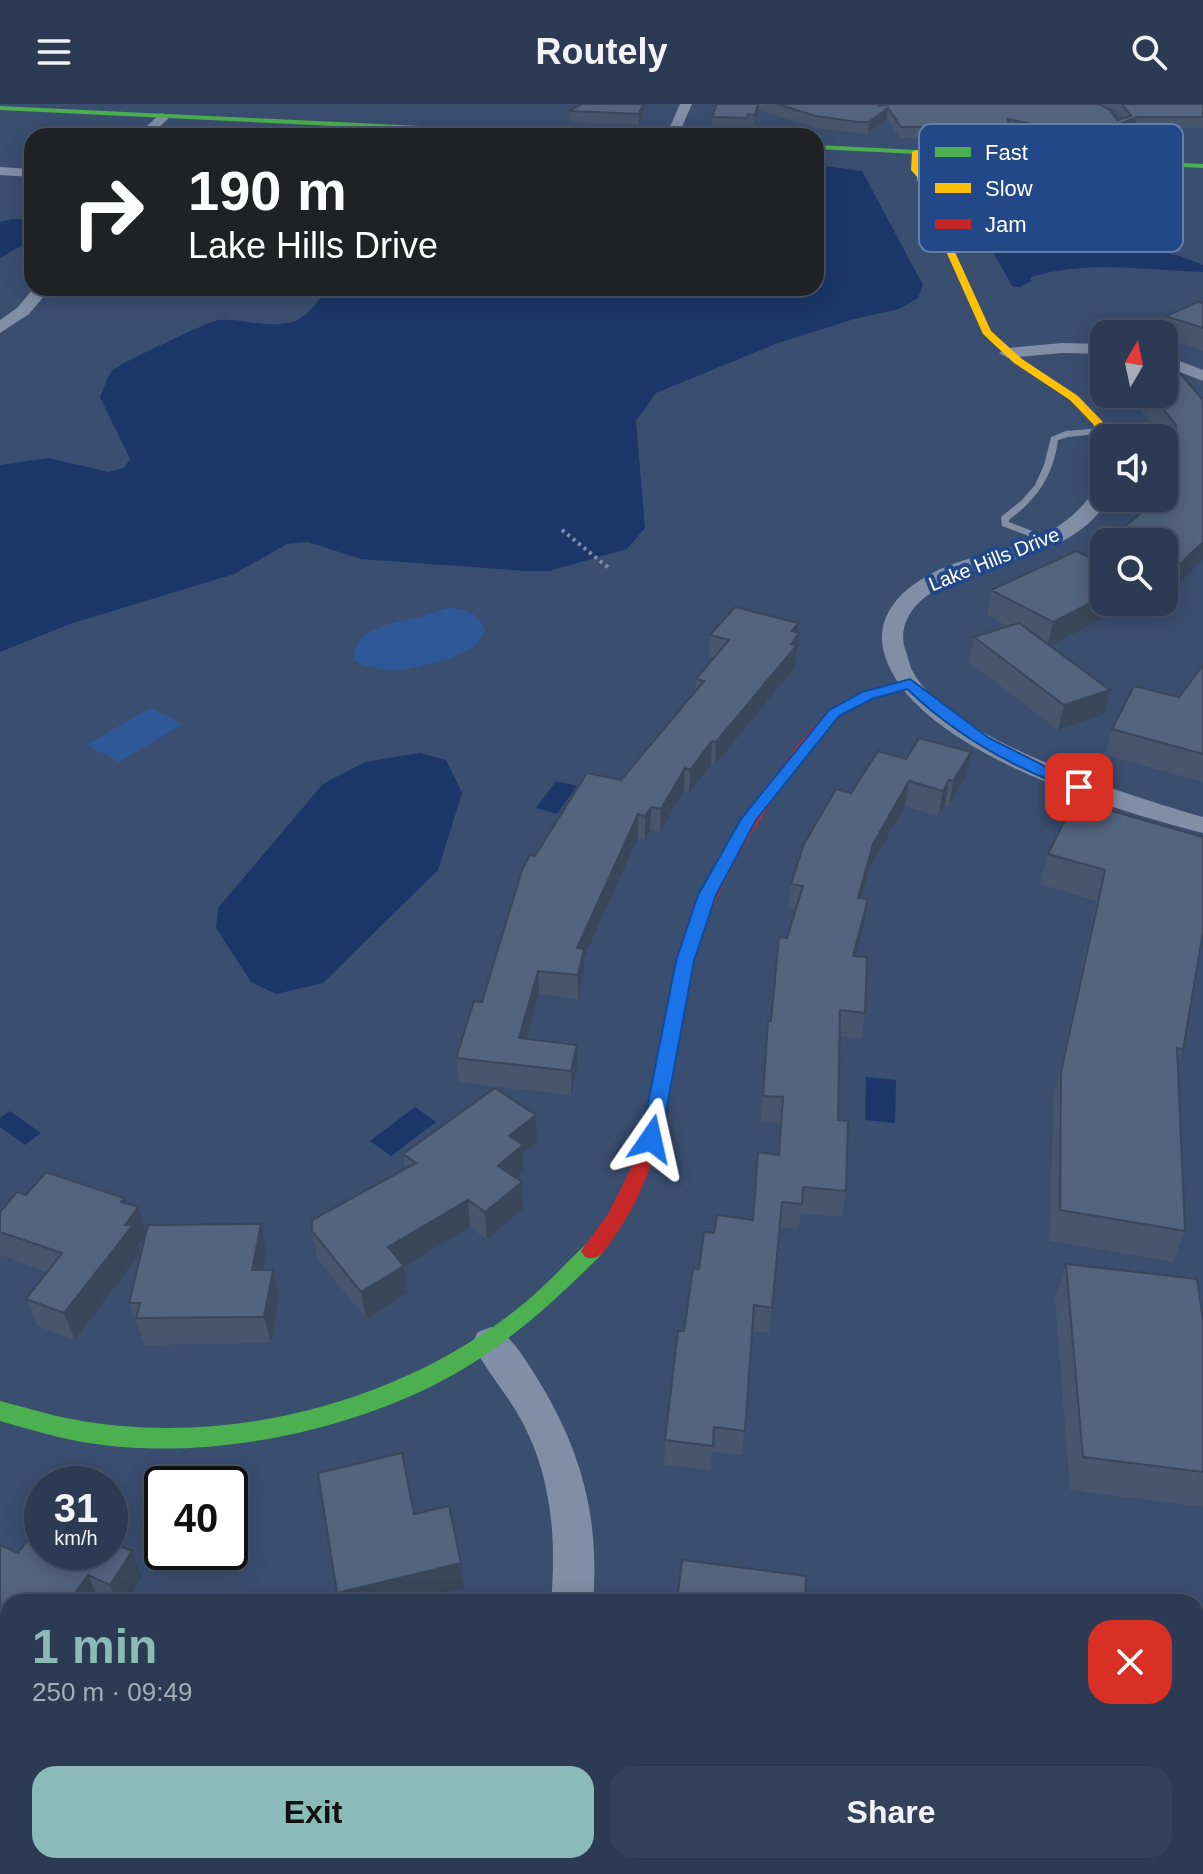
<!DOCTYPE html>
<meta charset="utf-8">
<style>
body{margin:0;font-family:Helvetica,sans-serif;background:#34415a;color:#f1f3f6;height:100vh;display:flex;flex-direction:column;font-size:30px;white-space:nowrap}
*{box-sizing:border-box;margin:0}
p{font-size:26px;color:#a6adb8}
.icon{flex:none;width:44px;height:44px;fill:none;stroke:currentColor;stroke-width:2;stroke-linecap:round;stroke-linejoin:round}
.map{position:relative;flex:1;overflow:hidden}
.side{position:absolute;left:0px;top:1490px;width:1204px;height:280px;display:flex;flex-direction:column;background:#2c3a54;border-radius:24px 24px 0 0;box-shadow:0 4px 20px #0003,0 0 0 2px #48546b}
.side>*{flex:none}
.guide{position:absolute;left:24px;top:24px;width:800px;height:168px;border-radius:24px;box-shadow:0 4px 20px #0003,0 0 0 2px #48546b;background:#202124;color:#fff;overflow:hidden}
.needle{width:52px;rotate:9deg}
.buttons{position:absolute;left:1090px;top:216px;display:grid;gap:16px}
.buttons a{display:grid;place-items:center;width:88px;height:88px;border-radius:16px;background:#2c3a54;box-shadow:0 4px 20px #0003,0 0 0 2px #48546b;font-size:40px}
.speed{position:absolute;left:24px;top:1362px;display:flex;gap:16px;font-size:40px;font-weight:700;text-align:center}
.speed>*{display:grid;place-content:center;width:104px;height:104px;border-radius:50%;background:#2c3a54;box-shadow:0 4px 20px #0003,0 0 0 2px #48546b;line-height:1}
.speed small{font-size:20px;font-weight:400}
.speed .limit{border:4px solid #111;border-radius:12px;background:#fff;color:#111}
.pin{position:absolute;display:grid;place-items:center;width:68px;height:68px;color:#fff;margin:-34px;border-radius:16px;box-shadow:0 4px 12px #0006}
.me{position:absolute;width:88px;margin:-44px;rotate:11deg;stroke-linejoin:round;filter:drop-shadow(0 0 6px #0008)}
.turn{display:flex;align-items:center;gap:28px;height:168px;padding:0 32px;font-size:36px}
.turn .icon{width:104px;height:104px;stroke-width:2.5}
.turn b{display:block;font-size:56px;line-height:68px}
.round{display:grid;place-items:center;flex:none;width:84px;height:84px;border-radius:24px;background:#34415a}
.headline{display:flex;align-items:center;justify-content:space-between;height:136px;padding:0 32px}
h1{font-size:48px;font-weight:800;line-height:60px;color:#8bbbb9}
.button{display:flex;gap:16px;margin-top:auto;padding:16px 32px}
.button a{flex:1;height:92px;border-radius:24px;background:#8bbbb9;color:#111;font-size:32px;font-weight:800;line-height:92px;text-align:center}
.button a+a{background:#34415a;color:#f1f3f6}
header{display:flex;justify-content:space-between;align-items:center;height:104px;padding:0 32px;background:#2c3a54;font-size:36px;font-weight:800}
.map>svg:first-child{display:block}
.green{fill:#2f5899}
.water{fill:#1b3668}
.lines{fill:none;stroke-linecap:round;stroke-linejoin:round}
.path{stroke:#818fa6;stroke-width:4;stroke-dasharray:3 4;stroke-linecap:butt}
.lane{fill:#818fa6;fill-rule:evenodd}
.street{fill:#818fa6;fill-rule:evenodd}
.fast{fill:#4caf50;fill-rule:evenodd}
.slow{fill:#ffc107;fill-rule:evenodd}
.jam{fill:#c62828;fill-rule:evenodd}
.wall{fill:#47566d;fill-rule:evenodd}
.shaded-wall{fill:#3a4659}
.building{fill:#53647f;stroke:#3a4659;stroke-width:2}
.route{fill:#1a73e8;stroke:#114b97;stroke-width:2}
.labels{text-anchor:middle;stroke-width:8;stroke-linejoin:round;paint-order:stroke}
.far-street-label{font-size:20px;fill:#fff;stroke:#234887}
.key{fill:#234887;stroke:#657fab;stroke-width:2}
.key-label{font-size:22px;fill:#fff}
</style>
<header><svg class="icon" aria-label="menu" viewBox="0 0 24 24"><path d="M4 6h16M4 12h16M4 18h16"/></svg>Routely<svg class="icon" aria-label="search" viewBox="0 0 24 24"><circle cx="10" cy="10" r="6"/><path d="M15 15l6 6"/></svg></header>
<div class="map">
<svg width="1203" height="1770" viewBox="0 0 1203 1770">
<rect width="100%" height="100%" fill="#3a4e70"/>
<path class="green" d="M452 504C469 506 480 510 485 527L476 542 465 548C432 561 388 575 355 557 350 524 394 519 416 514 429 511 439 505 452 504Z
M150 604 183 620 119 658 86 641Z"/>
<path class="water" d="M816 61 862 67 923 181 918 194 899 205 854 215 778 239 656 289 636 317 645 424 627 445 549 467H526L361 455 308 438 287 440 234 470 70 520 0 548V361L49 354 108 368 124 364 130 355 100 293C104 285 107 272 113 266 119 260 210 217 218 216 242 214 269 225 292 218 312 212 316 194 333 184H816Z
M987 114H995L1005 121 1040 128H1095L1112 138 1177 151 1203 161V168C1145 166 1088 156 1031 173L1030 176H1033L1020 183 1012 182 982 128Z
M12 115H32V136L0 154V118Z
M420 649 446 656 462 689 438 766 323 879 276 890 251 878 216 824 218 804 323 680 365 658Z
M556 677 577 682 557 710 536 704Z
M866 973 896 976 895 1019 865 1016Z
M415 1003 436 1018 391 1052 370 1037Z
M10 1007 41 1029 25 1041 0 1023V1014Z"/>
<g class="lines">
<path class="path" d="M562 426 610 465"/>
<path class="lane" d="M1102 324 1106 327 1105 329 1068 333 1058 336C1053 372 1038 394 1009 416V418L1051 434V438H1045L1002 422 1001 413 1022 396 1035 381 1044 361 1051 333 1066 327Z"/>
<path class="street" d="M680 0H692L678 32H666Z
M161 9 171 12 150 32H136Z
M932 46 944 49C943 66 936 79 917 77V71L928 65Z
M0 63 32 65V73L0 71Z
M34 184H51L29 210 0 229V216L17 204Z
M1062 239 1104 240V250L1062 249 1008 254 999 249 1008 244Z
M1164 251 1203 266V277L1164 262Z
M1104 381V394H1110C1067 461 991 449 931 489 912 501 898 522 905 545 908 552 909 561 913 568 950 636 1130 692 1203 713V729C1115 707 914 646 885 552 876 525 887 502 909 484 972 434 1043 462 1097 383Z
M491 1223C510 1230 521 1249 532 1266 580 1341 600 1410 593 1498H551C557 1431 551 1365 516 1307 502 1284 484 1263 472 1239L478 1228Z
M511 1762H559L558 1770H510Z
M770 1762H867L870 1770H774Z"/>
<path class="fast" d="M0 2 587 30 591 32H539L0 6Z
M816 41 1203 60V64L816 45Z
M592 1139 599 1141 603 1147 599 1153C561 1191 524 1225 479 1255 372 1326 203 1361 77 1337 51 1332 25 1324 0 1317V1297C25 1303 51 1312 77 1316 231 1344 408 1297 528 1196 548 1179 566 1159 585 1141Z"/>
<path class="slow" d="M916 46 920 48 919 66 926 74 928 89 991 227 1022 255 1078 292 1102 317 1112 334 1102 336 1093 320 1070 296 1014 259 983 230 920 89 918 74 911 66 912 48Z"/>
<path class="jam" d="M910 575 917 579 915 582C894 588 871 591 852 603 826 620 809 647 791 671 756 718 725 769 705 824 668 928 680 1044 612 1136 604 1147 599 1158 585 1153L581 1147 608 1110 636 1054 645 1022 678 853 701 794 730 737 799 639 826 609 856 590Z"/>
</g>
<path class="wall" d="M648 0 639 21 570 18V7Z
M717 0H877L879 2 886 0H1203V24H1135L1094 41 1079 43 1009 27 1007 35 900 34 887 15 868 29H857L815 24 759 6 754 22H747L746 26 712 24V13ZM1102 2 1115 5 1122 15 1117 16Z
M1203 199V247L1164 234V230H1162L1166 212Z
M1128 290H1164L1203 296V455L1175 484 1168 482 1167 387 1170 344 1164 334H1163Z
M1089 453 1050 542 1104 611 1058 626 969 558 974 533 1009 523 987 511 991 486Z
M798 519 797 529H799L795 563 715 661 711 660 689 689 684 687 660 728 650 726 645 735 638 734 584 853V869L578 895 539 890 526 935 577 965 571 991 459 978 456 954 482 898 535 752 621 676 695 588 696 575 714 554 709 553 710 531Z
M1203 561V678L1105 651 1112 625 1179 593Z
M878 647 966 672 949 702 945 701 938 712 905 702 869 765 862 794 868 795 864 821 856 852 865 909 861 935 839 932 838 1016 846 1087 842 1113 801 1109 799 1125 780 1123 769 1229 752 1227 742 1351 712 1348 711 1366 664 1361 665 1336 684 1227 699 1165 714 1129 752 1116 758 1048 778 1050 780 1019 761 1018 768 917H771L787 834 795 806 788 805 791 780Z
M1106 706 1183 946 1177 962 1185 1127 1173 1158 1050 1137 1053 999 1096 797 1040 780 1048 750Z
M537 1038 523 1049 524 1068 517 1074 522 1078 523 1105 487 1136 470 1123 404 1163 408 1189 366 1215 317 1154 312 1127 405 1065 403 1050Z
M26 1091 124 1094 126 1099 138 1103 146 1128 267 1147 264 1166 279 1193 271 1239 145 1241 129 1199 145 1133 75 1236 37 1222 26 1195 48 1168 0 1151V1108Z
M1066 1160 1203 1215V1403L1070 1386 1055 1195Z
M0 1441 18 1449 142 1472 126 1498H103L99 1496 98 1498H8V1550L0 1547Z
M1196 1518 1203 1519V1681L1197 1691Z"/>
<path class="shaded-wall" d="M643 0H648L639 21V10Z
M758 0H759V6L754 22 755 11Z
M888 4 887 15 868 29 869 18Z
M1137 13 1135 24 1094 41 1079 43 1081 31Z
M1203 438V455L1175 484 1181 459Z
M1175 457 1168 482 1164 484V463Z
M1104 492V498H1136L1047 543 1053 518Z
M798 519 797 532 799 529 795 563 715 661 716 638Z
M1110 586 1104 611 1058 626 1064 601Z
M712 637 711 660 689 689 690 666Z
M971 648 966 672 949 702 953 677Z
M685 664 684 687 660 728 661 705Z
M949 676 945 701 938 712 943 687Z
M909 677 905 702 869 765 855 819 858 794 873 740Z
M651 703 650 726 645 735V712Z
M638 710V734L584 853V869L578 895 577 844Z
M868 795 864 821 849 878 853 852Z
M538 867 539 890 520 958 519 934Z
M577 941V965L571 991V967Z
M536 1011 537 1038 523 1049 524 1068 500 1089 498 1062 509 1032Z
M522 1078 523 1105 487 1136 485 1108Z
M124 1094 130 1114 138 1103 147 1131 139 1141 141 1148 75 1236 64 1209 121 1098Z
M468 1096 470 1123 404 1163 408 1189 366 1215 361 1188 388 1143Z
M261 1120 267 1147 259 1193 252 1166Z
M273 1166 279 1193 271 1239 264 1213Z
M132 1447 142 1472 126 1498H117L110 1481Z
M461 1459 464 1484 406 1498H339L337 1489Z
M88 1471 99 1496 98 1498H69Z
M8 1510V1548L0 1534V1521Z
M8 1675V1718L0 1730V1687Z
M374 1762H385L383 1770H373Z"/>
<path class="building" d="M582 0H643L639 10 570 7Z
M717 0H758L755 11 748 10 747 14 712 13Z
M777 0H877L879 2 891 0H1099L1111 7 1117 16 1131 12 1122 0H1203V13H1137L1096 30 1081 31 1008 15 1009 23H901L888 4 869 18H858L816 12Z
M1198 198 1203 199V224L1166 212Z
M1164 260H1172L1203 296V438L1181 459 1175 457 1164 463V438H1106L1159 394H1164V390L1172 383 1176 321 1151 290H1164Z
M1104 440V492L1053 518 991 486 1076 447 1089 453Z
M735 503 798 519 792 527 799 529 791 540 797 541 716 638 712 637 690 666 685 664 661 705 651 703 645 712 638 710 577 844 584 845 578 871 538 867 519 934 577 941 571 967 456 954 474 897 482 898 522 766 530 751 535 752 587 669 621 676 704 577 696 575 729 536 710 531Z
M1019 519 1110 586 1064 601 974 533Z
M1203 561V650L1112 625 1134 582 1179 593Z
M919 634 971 648 953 677 949 676 943 687 909 677 873 740 858 794 868 795 853 852 867 853 865 909 840 906 838 1016 848 1017 846 1087 803 1083 802 1100 782 1098 772 1204 754 1201 745 1327 714 1323 713 1342 665 1336 678 1227H684L693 1164 699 1165 704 1128 714 1129 717 1111 753 1116 758 1048 779 1051 783 993 763 992 768 917H771L779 833 787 834 803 782 791 780 804 740 836 685 851 689 878 647 906 655Z
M1076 694 1106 702 1105 705 1203 733V828L1183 946 1177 944 1185 1127 1060 1106 1061 968 1105 766 1048 750Z
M495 984 536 1011 509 1032 523 1041 498 1062 522 1078 485 1108 468 1096 388 1143 404 1162 361 1188 312 1127V1116L416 1059 403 1050Z
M46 1068 124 1094 121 1098 138 1103 125 1121H133L64 1209 26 1195 62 1149 0 1128V1108L17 1088 26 1091Z
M261 1120 252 1166H273L264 1213 136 1214 140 1199H129L148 1121Z
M1066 1160 1197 1175 1203 1215V1368L1083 1353Z
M402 1349 414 1410 449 1402 461 1459 337 1489 318 1369Z
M42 1416V1448H110V1438L132 1447 110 1481 88 1471 69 1498H8V1510L0 1521V1441L18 1449Z
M682 1456 806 1472 805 1498H677Z
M932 1491 986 1498H931Z
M1196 1518 1203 1519V1667L1196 1666Z
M0 1589 8 1593V1675L0 1687Z
M267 1762H374L373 1770H265Z"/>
<path class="route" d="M910 575 989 634 1086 683 1084 686C1072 689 1060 681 1049 676 996 654 948 624 907 585L872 595 839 612 756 716 716 791 694 857 661 1035 658 1040H644L641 1035 676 857 698 791 741 715 829 606 862 588Z"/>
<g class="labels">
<g class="far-street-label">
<text transform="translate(994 455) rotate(-22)" y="7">Lake Hills Drive</text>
</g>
</g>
<rect x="919" y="20" width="264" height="128" rx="12" class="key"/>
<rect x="935" y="43" width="36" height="10" fill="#4caf50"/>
<rect x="935" y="79" width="36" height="10" fill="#ffc107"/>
<rect x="935" y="115" width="36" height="10" fill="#c62828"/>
<g class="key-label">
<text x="985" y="56">Fast</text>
<text x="985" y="92">Slow</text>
<text x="985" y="128">Jam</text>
</g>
</svg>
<div class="buttons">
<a><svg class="needle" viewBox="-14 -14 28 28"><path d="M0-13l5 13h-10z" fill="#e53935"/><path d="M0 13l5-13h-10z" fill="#a6adb8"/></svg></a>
<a><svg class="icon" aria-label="sound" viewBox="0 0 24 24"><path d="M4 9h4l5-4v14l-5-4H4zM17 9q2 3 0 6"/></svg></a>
<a><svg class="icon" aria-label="search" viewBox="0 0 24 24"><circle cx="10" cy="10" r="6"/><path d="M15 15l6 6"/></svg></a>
</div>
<div class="speed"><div>31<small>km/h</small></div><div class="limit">40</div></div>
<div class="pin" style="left:1079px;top:683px;background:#d93025"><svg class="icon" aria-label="arrive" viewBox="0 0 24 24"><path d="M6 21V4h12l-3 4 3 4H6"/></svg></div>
<svg class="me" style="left:651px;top:1035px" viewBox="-20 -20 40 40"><path d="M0-17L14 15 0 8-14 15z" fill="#1a73e8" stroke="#fff" stroke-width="4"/></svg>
<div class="guide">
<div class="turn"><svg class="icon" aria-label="right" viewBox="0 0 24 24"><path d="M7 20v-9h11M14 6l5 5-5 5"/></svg><div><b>190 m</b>Lake Hills Drive</div></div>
</div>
<section class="side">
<div class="headline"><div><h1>1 min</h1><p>250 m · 09:49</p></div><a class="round" style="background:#d93025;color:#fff"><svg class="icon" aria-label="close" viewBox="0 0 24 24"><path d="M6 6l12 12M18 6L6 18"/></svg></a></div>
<div class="button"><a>Exit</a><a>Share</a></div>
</section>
</div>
